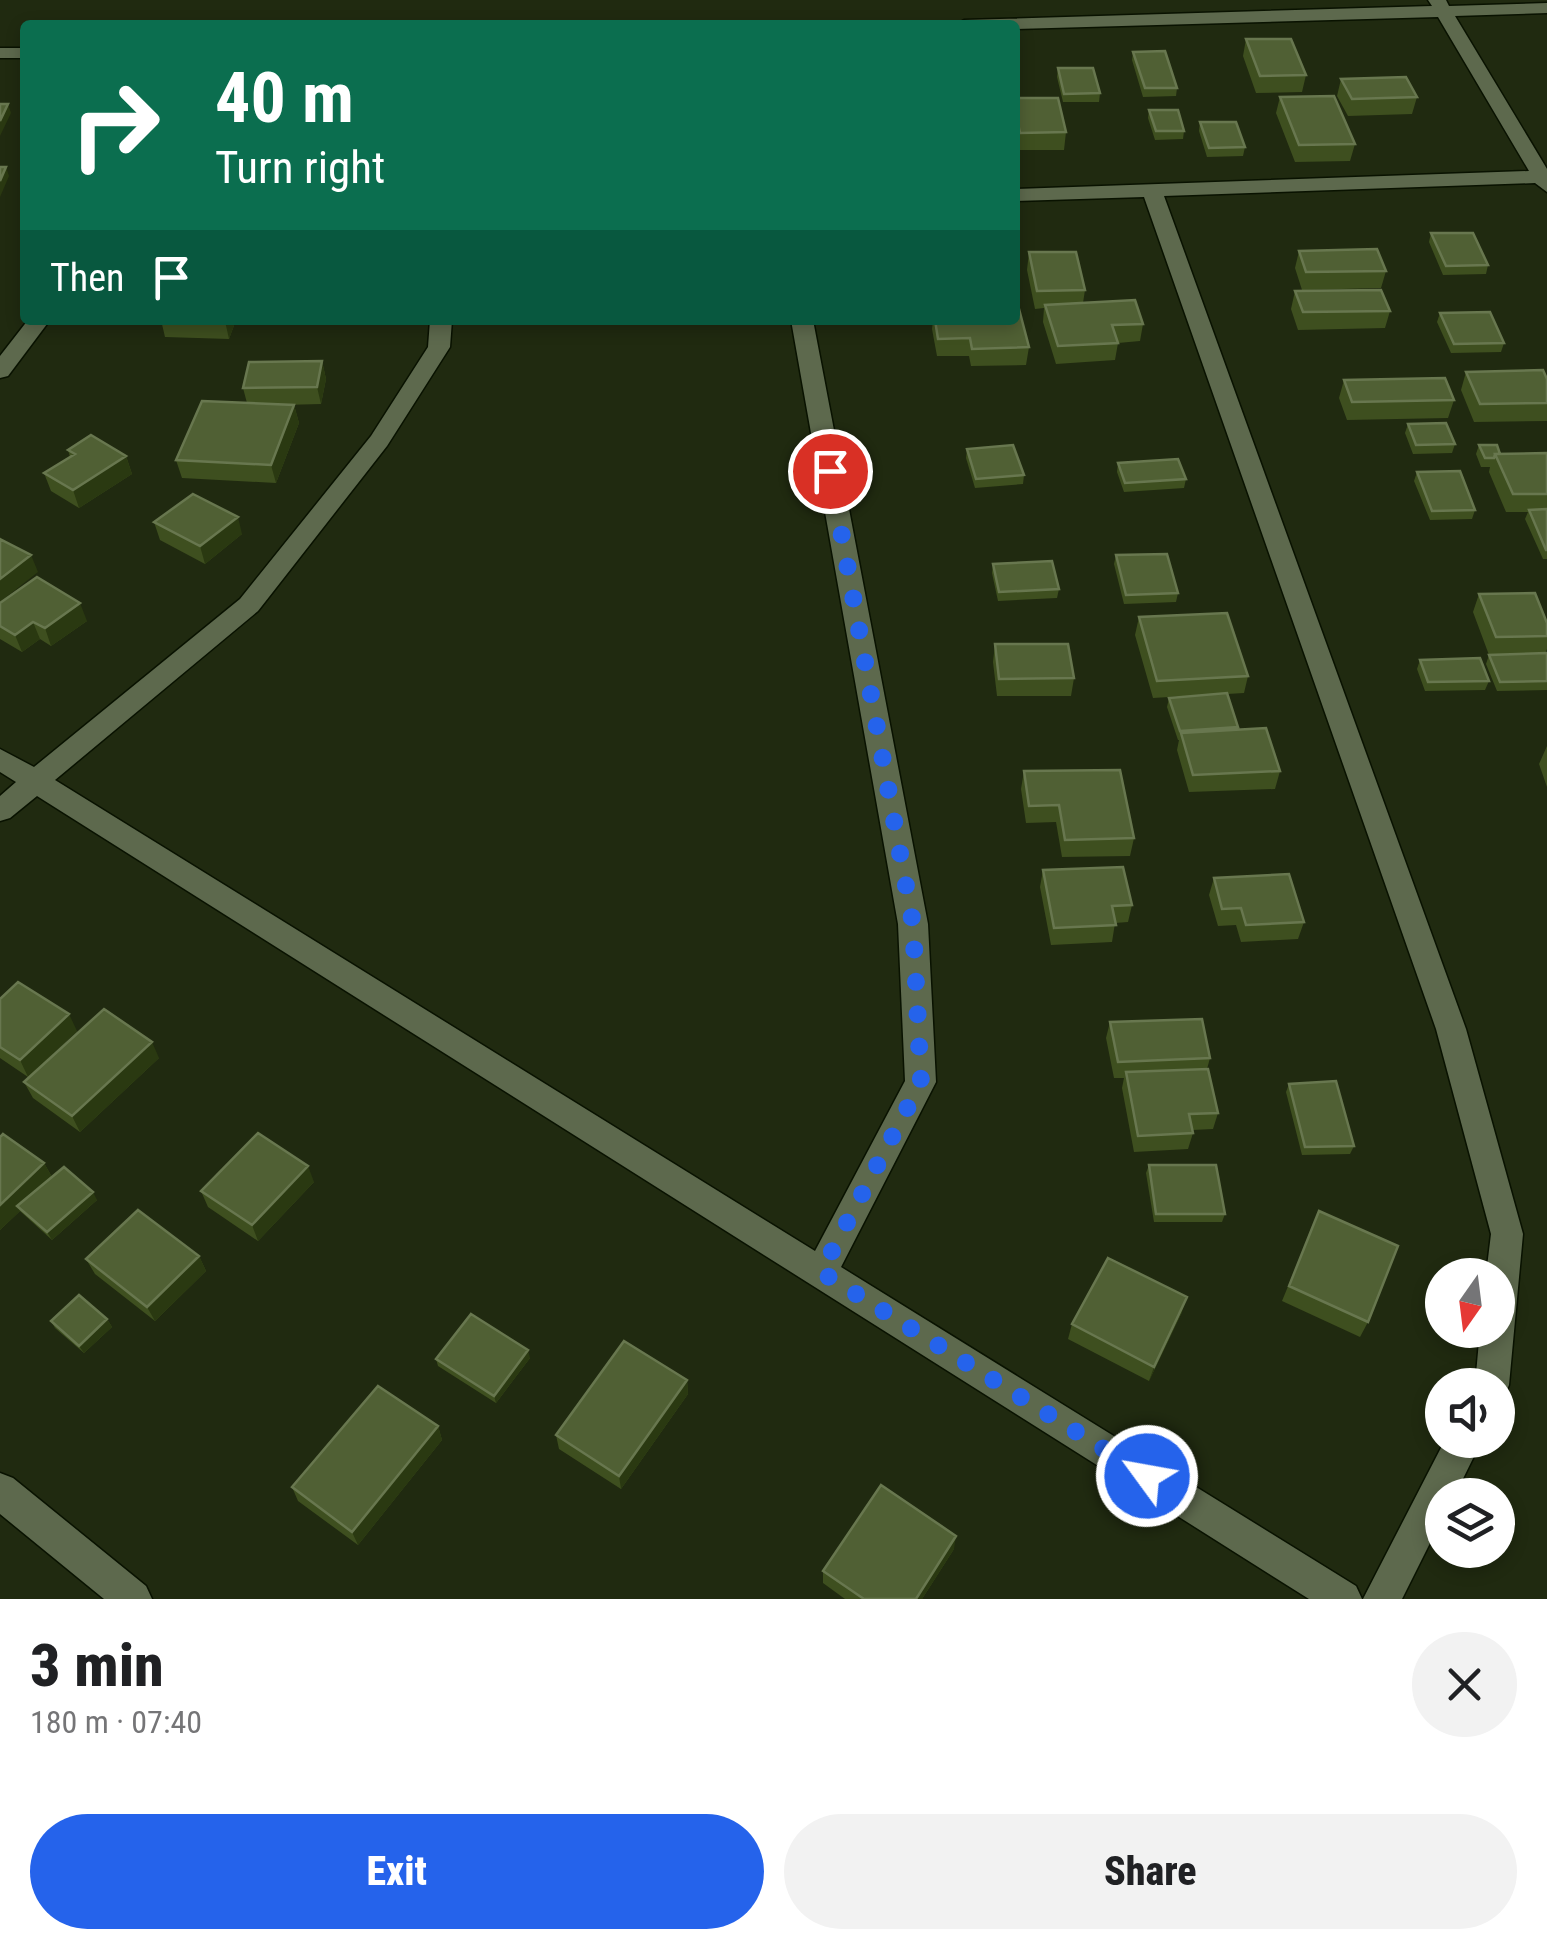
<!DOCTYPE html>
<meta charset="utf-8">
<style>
body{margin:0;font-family:"Roboto Condensed",sans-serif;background:#f2f2f2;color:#202124;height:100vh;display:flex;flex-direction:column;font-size:38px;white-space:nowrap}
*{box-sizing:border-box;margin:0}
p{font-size:32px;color:#757577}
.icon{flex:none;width:55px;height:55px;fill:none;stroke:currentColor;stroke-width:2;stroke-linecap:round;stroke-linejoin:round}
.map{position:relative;height:1599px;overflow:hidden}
.details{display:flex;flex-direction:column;background:#fff;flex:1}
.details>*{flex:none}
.banner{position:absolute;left:20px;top:20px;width:1000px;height:305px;border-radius:10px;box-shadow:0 5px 15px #0003;background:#0b6e4f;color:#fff;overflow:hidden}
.needle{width:65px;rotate:194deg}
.tools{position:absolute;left:1425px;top:1258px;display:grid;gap:20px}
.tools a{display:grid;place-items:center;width:90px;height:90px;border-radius:50%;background:#fff;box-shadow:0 5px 15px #0003;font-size:50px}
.pin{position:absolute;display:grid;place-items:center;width:85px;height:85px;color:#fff;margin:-42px;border:5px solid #fff;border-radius:50%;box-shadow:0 2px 10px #0007}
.me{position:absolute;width:110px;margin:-55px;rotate:302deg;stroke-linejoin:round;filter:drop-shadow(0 0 8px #0008)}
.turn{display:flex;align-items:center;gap:35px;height:210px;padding:0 30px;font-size:45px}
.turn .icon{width:130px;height:130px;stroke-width:2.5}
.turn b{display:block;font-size:70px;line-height:85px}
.then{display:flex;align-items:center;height:95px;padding:0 30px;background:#0003;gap:20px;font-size:38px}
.round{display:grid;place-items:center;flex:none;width:105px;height:105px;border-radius:52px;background:#f2f2f2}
.headline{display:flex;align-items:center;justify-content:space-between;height:170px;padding:0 30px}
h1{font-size:60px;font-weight:800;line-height:75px}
.action{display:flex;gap:20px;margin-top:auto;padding:20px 30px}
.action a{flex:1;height:115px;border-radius:60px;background:#2563eb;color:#fff;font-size:40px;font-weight:800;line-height:115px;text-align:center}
.action a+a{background:#f2f2f2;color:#202124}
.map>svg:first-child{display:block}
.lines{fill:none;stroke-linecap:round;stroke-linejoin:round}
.minor-casing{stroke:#091200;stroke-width:3}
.minor{fill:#5d694d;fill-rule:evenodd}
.wall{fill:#3e4f1f}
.shaded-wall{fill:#2a3911}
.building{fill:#506034;stroke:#68774f;stroke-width:2.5}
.route{stroke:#2563eb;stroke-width:18;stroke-dasharray:0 32.4}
</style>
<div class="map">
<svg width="1547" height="1599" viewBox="0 0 1547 1599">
<rect width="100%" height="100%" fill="#202a10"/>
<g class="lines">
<defs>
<path id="minor" d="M1428 0H1446L1449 6 1547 3V13L1455 16 1547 169V192L1535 183 1164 196 1466 1029 1523 1234 1509 1385 1504 1397 1498 1399V1385H1475L1480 1330H1498V1275H1486L1491 1234 1436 1029 1144 197 1015 201V189L1529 171 1438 17 1015 29V25H955L964 20 1432 6Z
M0 48H25V58H0Z
M28 320H50L8 376 0 378V356Z
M430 320H452L450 347 387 446 258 611 55 780 815 1251 905 1081 898 924 791 320H813L928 924 936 1082 841 1267 1356 1586 1362 1599H1309L37 796 10 818 0 821V796L16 782 0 772V749L34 767 240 599 371 436 428 347Z
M1445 1440H1482L1455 1495H1442V1519L1402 1599H1363Z
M0 1473 13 1478 146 1586 152 1599H104L0 1514Z"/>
</defs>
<use href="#minor" class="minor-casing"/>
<use href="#minor" class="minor"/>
</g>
<path class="wall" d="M1246 39 1306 75 1302 92 1256 93 1243 56Z
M1133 52 1177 88 1176 96 1143 97 1132 60Z
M1058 68 1100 93 1099 102H1063L1057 77Z
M1341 79 1417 97 1412 114 1348 116 1337 96Z
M1280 97 1355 144 1350 161 1295 162 1276 113Z
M1015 98 1066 132 1064 150H1018L1015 135Z
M1149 110 1184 131 1183 139 1155 140 1148 118Z
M1200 122 1245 147 1243 156 1207 157 1199 131Z
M1431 233 1488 265 1486 274 1443 275 1429 242Z
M1299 251 1386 271 1381 288 1302 290 1295 268Z
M1029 252 1085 290 1083 303 1143 324 1140 341 1118 343 1115 360 1056 364 1043 322 1044 308 1035 309 1027 270Z
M1295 291 1390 311 1385 328 1298 330 1291 309Z
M1440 313 1504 343 1501 352 1451 353 1437 322Z
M161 320H236L229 339 165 337Z
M933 320H1015L1029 347 1026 365 971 366 969 356H937L932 329Z
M322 361 326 379 321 404 283 405H294L299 423 276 483 182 478 176 460 247 403 243 388Z
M1466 372 1547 379V421L1474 422 1461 390Z
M1344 380 1454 400 1448 418 1347 420 1339 398Z
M1408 424 1455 444 1452 453 1413 454 1405 433Z
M1479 445 1500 454 1547 453V559H1543L1525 519 1528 512H1506L1489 472 1490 467H1481L1476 454Z
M967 449 1024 475 1023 484 975 488 966 458Z
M68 450 126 456 132 474 79 508 51 491 44 473 70 457Z
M1118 463 1186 479 1184 488 1124 492 1117 472Z
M1417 472 1475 510 1472 519 1430 520 1414 481Z
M154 522 242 534 205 564 160 540Z
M1116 555 1178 593 1176 602 1124 604 1114 564Z
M993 564 1059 589 1057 598 998 601 992 573Z
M1479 594 1547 623V649L1545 654 1547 653V690L1497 691 1486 664 1489 655 1473 612Z
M0 603 87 621 51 646 40 639 22 652 0 639Z
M1139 617 1248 676 1244 693 1227 694 1238 727 1237 730 1280 771 1275 789 1189 792 1177 750 1179 740H1178L1167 707 1169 698 1185 696 1153 698 1135 635Z
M995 644 1074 678 1071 696H997L993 662Z
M1420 660 1489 681 1485 690 1425 691 1417 669Z
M1547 746V787L1539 764Z
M1024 771 1134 838 1130 856 1062 857 1056 822 1026 823 1021 789Z
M1043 870 1132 905 1128 922 1115 923 1112 942 1051 945 1040 887Z
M1214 878 1304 922 1298 939 1241 942 1236 925 1218 926 1209 895Z
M0 999 77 1031 28 1077 0 1058Z
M1110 1022 1210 1058 1207 1069 1218 1113 1213 1129 1192 1130 1193 1133 1188 1149 1134 1152 1122 1088 1124 1078H1114L1106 1038Z
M159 1058 80 1132 33 1098 24 1082Z
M1289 1084 1354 1146 1350 1154 1302 1155 1286 1092Z
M0 1137 44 1163 52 1177 97 1200 52 1240 20 1211 0 1230Z
M1149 1165 1225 1214 1222 1222H1154L1146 1173Z
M314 1182 258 1241 208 1207 201 1191Z
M1319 1211 1368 1322 1360 1337 1282 1301Z
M199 1256 206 1271 155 1321 95 1274 86 1259Z
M1182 1312 1149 1381 1068 1339 1072 1324Z
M107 1319 112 1327 84 1353 55 1328 51 1321Z
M530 1358 496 1403 438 1366 436 1359Z
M687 1380 688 1394 621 1489 559 1449 556 1435Z
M438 1426 442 1440 358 1545 298 1501 292 1487Z
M954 1549 922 1599H845L823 1583V1571Z"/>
<path class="shaded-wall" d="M8 104 11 113 0 136V121Z
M6 167 9 176 0 197V181Z
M225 320H236L229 339 225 321Z
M322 361 326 379 321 404 317 387Z
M294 405 299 423 276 483 271 465Z
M126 456 132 474 79 508 73 490Z
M238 517 242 534 205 564 200 546Z
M31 555 38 572 0 602V579Z
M80 603 87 621 51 646 45 628Z
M33 622 40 639 22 652 15 635Z
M69 1014 77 1031 28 1077 20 1060Z
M152 1042 159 1058 80 1132 72 1116Z
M44 1163 53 1179 17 1206 20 1211 0 1230V1205Z
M308 1166 314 1182 258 1241 252 1225Z
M93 1192 97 1200 52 1240 47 1232Z
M199 1256 206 1271 155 1321 147 1307Z
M1187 1297 1182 1312 1149 1381 1154 1367Z
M107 1319 112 1327 84 1353 79 1346Z
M528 1350 530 1358 496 1403 494 1396Z
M687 1380 688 1394 621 1489 619 1476Z
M438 1426 442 1440 358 1545 352 1532Z
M956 1536 954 1549 922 1599H916Z"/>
<path class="building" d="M1246 39H1291L1306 75 1260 76Z
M1165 51 1177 88H1145L1133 52Z
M1058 68H1093L1100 93 1064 94Z
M1406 77 1417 97 1352 99 1341 79Z
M1334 96 1355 144 1299 145 1280 97Z
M1015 98H1058L1066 132 1020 133 1015 109Z
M0 104H8L0 121Z
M1149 110H1178L1184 131H1156Z
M1200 122H1236L1245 147 1209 148Z
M0 167H6L0 181Z
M1431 233H1473L1488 265 1446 266Z
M1377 249 1386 271 1306 272 1299 251Z
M1029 252H1076L1085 290 1037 291Z
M1381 290 1390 311 1303 312 1295 291Z
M1135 300 1143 324 1112 325 1118 343 1058 346 1045 305Z
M1015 309H1019L1029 347 972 349 970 338 938 339 935 320H1015Z
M1490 312 1504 343 1454 344 1440 313Z
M322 361 317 387 243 388 249 362Z
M1543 370 1547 379V403L1480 404 1466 372Z
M1445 378 1454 400 1352 402 1344 380Z
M202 401 294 405 271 465 176 460Z
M1446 423 1455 444 1416 445 1408 424Z
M91 435 126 456 73 490 44 473 75 454 68 450Z
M1013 445 1024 475 976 479 967 449Z
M1479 445H1497L1500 454H1495L1494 458H1485Z
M1547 453V494H1513L1495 454Z
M1178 459 1186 479 1125 483 1118 463Z
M1460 471 1475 510 1432 511 1417 472Z
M193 494 238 517 200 546 154 522Z
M1547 509V550H1546L1529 510Z
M0 539 31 555 0 579Z
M1167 554 1178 593 1126 595 1116 555Z
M1052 561 1059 589 999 592 993 564Z
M37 577 80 603 45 628 33 622 15 635 0 626V603Z
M1535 593 1547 623V636L1496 637 1479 594Z
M1227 613 1248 676 1157 681 1139 617Z
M995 644H1068L1074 678 999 679Z
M1547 653V681L1500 682 1489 655Z
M1480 658 1489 681 1428 682 1420 660Z
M1227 693 1238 727 1180 731 1169 698Z
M1266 728 1280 771 1193 775 1181 733Z
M1120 770 1134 838 1065 840 1059 805 1029 806 1024 771Z
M1123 867 1132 905 1112 906 1116 925 1054 928 1043 870Z
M1289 874 1304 922 1246 925 1241 908 1222 909 1214 878Z
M18 982 69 1014 20 1060 0 1047V999Z
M104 1009 152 1042 72 1116 24 1082Z
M1202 1019 1210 1058 1118 1062 1110 1022Z
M1208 1069 1218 1113 1189 1114 1193 1133 1138 1136 1126 1072Z
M1336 1081 1354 1146 1305 1147 1289 1084Z
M258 1133 308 1166 252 1225 201 1191Z
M3 1134 44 1163 0 1205V1137Z
M1149 1165H1216L1225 1214H1156Z
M64 1167 93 1192 47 1232 17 1206Z
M138 1210 199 1256 147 1307 86 1259Z
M1319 1211 1398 1246 1368 1322 1289 1286Z
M1108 1258 1187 1297 1154 1367 1072 1324Z
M79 1295 107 1319 79 1346 51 1321Z
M471 1314 528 1350 494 1396 436 1359Z
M624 1341 687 1380 619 1476 556 1435Z
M378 1386 438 1426 352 1532 292 1487Z
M881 1485 956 1536 916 1599H864L823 1571Z"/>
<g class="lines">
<path class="route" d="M830 471 913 924 921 1082 821 1272 1147 1476"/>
</g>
</svg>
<div class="tools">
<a><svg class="needle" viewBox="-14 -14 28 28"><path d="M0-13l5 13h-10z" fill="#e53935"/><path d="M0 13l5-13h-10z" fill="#757577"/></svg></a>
<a><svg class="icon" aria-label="sound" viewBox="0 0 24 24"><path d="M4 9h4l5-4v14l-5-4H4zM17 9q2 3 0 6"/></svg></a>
<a><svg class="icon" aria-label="layers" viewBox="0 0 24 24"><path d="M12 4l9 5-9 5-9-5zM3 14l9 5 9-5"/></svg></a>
</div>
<div class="pin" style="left:830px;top:471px;background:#d93025"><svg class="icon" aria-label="arrive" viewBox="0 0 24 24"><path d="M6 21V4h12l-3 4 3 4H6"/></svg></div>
<svg class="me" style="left:1147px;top:1476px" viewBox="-20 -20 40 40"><circle r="17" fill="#2563eb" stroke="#fff" stroke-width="3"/><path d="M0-11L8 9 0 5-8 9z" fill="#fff"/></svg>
<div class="banner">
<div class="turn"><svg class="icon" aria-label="right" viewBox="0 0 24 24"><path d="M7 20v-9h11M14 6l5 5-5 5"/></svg><div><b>40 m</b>Turn right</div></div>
<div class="then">Then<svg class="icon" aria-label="arrive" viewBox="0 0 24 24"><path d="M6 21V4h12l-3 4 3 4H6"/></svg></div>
</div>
</div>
<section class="details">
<div class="headline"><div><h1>3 min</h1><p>180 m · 07:40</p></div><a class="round"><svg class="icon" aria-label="close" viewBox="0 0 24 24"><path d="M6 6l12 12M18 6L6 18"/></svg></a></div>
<div class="action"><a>Exit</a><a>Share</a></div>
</section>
